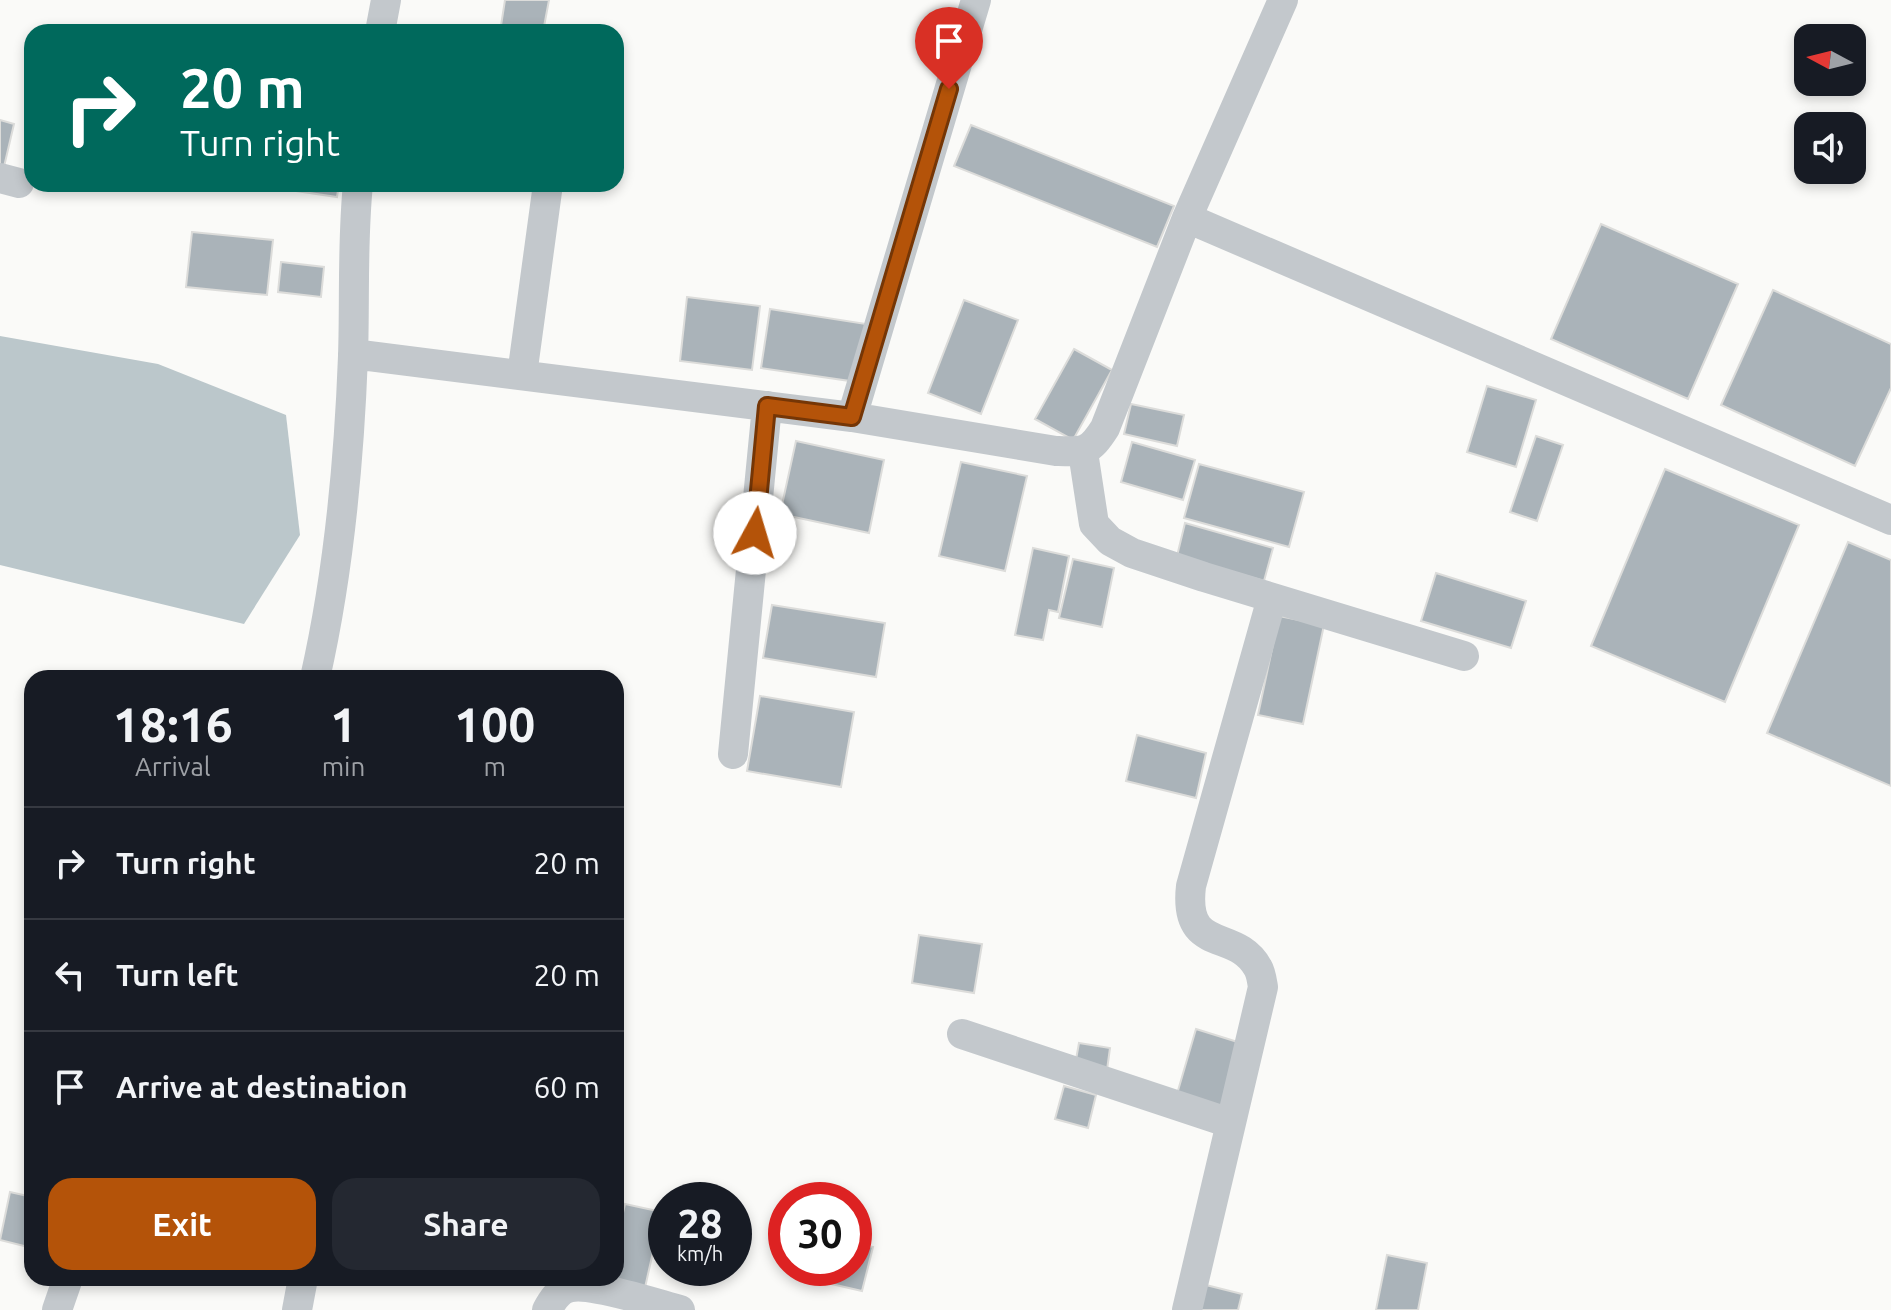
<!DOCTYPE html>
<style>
body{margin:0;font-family:Ubuntu,sans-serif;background:#242831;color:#f1f3f6;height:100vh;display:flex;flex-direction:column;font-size:30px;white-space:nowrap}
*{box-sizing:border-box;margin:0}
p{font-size:26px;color:#9ea1a6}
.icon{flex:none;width:44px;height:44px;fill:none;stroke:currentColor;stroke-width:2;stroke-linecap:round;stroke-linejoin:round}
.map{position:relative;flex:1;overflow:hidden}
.side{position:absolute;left:24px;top:670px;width:600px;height:616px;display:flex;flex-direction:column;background:#171b24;border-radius:24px;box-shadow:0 4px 12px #0003}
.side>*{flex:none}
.top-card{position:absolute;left:24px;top:24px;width:600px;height:168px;border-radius:24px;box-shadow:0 4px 12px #0003;background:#00695c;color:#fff;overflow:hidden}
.needle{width:52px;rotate:277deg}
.controls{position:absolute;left:1794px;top:24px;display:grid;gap:16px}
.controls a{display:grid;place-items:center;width:72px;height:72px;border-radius:16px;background:#171b24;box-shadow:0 4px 12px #0003;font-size:40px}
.speed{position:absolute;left:648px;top:1182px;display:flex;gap:16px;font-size:40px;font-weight:700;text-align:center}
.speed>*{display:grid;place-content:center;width:104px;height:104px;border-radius:50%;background:#171b24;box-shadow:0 4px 12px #0003;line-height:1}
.speed small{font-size:20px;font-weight:400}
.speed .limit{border:12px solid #d22;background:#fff;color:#111}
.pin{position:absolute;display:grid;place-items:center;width:68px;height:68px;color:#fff;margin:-82px -34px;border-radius:50% 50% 50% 0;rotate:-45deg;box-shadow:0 0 8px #0007}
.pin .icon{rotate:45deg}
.me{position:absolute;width:88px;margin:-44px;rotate:6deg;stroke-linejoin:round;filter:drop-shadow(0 0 6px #0008)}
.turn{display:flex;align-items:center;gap:28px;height:168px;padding:0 24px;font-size:36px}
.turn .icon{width:104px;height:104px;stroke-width:2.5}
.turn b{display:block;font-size:56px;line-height:68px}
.eta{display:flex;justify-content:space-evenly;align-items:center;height:136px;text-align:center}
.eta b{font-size:48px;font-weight:600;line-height:56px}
.button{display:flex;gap:16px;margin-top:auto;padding:16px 24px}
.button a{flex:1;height:92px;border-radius:24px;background:#b45309;color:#fff;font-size:32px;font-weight:600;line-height:92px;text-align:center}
.button a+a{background:#242831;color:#f1f3f6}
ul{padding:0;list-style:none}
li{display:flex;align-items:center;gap:24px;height:112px;padding:0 24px;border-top:2px solid #363941}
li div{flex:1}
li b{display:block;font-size:30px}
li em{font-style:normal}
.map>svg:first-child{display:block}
.water{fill:#bbc7cb}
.building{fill:#aab3b9;stroke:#dcdcda;stroke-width:2}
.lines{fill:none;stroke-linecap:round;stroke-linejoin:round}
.street{stroke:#c3c8cc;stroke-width:30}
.route-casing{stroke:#753606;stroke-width:20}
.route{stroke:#b45309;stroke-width:14}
</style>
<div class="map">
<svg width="1891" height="1310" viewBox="0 0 1891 1310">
<rect width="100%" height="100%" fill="#fafaf8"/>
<path class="water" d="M0 336 158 364 286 415 300 535 244 624 0 565Z"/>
<path class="building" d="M505 0H549L543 32H500Z
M0 120 14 124 3 171 0 170Z
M971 125 1174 206 1157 247 954 166Z
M249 184H339L337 197Z
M1601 224 1738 284 1688 399 1551 339Z
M192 232 273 240 267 295 186 287Z
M281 262 324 267 321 297 278 292Z
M1773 290 1891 344V388L1855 466 1721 405Z
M687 297 760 306 752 370 680 361Z
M964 300 1018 320 981 414 928 393Z
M770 309 866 324 857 382 761 368Z
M1074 349 1112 370 1073 440 1035 419Z
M1487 386 1536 400 1516 467 1467 452Z
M1131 404 1184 415 1177 446 1124 434Z
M1536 436 1563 445 1537 521 1510 512Z
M796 441 884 460 869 533 780 514Z
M1132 442 1195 460 1183 500 1121 482Z
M961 462 1027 476 1005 571 939 556Z
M1199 464 1304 492 1289 547 1184 518Z
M1665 469 1799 525 1725 702 1591 646Z
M1185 523 1273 548 1264 581 1177 556Z
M1848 542 1891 560V786L1767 733Z
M1033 548 1069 556 1058 612 1049 610 1043 640 1015 635Z
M1073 559 1114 568 1102 627 1059 618Z
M1436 573 1526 601 1511 648 1421 621Z
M772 605 885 623 876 677 763 658Z
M1279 616 1324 625 1303 724 1258 715Z
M760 696 854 712 841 787 747 771Z
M1137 735 1206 753 1196 798 1126 781Z
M919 935 982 944 974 993 912 983Z
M1196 1029 1244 1044 1226 1108 1177 1094Z
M1079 1043 1110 1048 1107 1070 1075 1065Z
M1064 1086 1096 1095 1088 1128 1055 1119Z
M10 1192 32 1197V1248L0 1240Z
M625 1204 662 1212 644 1292 616 1278V1244Z
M854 1243 873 1247 862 1291 801 1277 803 1268H854Z
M1387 1255 1427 1263 1418 1310H1376Z
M1206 1285 1242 1294 1238 1310H1200Z"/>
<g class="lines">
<path class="street" d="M1283 0 1187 218 1891 520
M380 32 386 0
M0 178 19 183
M353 354 852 417 1056 451C1084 452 1089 453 1105 428L1187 218
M522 375 548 184
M852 417 976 0
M1083 452 1094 524 1110 541 1132 553 1204 577 1464 656
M315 678C339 572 349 464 353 356 355 297 352 243 358 184
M733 754 767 406
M962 1034 1230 1123
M57 1310 68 1278
M297 1310 303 1278
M547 1310C552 1301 558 1291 568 1288 587 1281 657 1304 680 1310
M1187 1310 1263 987C1262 981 1261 973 1258 968 1236 927 1183 956 1191 886L1272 598"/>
</g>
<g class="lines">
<defs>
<path id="route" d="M755 533 767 406 852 417 949 89"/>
</defs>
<use href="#route" class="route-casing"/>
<use href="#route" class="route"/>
</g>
</svg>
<div class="controls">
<a><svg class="needle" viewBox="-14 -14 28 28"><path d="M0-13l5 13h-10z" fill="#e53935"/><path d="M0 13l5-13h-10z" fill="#9ea1a6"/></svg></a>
<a><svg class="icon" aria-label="sound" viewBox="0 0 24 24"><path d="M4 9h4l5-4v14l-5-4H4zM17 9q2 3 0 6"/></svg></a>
</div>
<div class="speed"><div>28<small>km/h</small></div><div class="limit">30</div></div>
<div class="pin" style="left:949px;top:89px;background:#d93025"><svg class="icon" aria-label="arrive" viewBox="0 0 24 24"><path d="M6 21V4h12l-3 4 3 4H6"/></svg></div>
<svg class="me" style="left:755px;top:533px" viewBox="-20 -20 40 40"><circle r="19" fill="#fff"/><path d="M0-13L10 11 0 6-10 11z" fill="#b45309"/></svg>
<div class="top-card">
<div class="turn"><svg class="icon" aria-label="right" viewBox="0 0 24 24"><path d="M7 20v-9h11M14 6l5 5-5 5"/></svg><div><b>20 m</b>Turn right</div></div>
</div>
<section class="side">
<div class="eta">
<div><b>18:16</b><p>Arrival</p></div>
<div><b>1</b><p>min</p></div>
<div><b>100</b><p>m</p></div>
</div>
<ul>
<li><svg class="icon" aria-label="right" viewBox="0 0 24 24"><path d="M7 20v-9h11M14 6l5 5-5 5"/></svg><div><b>Turn right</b></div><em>20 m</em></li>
<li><svg class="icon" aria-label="left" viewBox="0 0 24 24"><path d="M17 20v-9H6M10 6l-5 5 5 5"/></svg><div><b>Turn left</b></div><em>20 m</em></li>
<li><svg class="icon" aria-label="arrive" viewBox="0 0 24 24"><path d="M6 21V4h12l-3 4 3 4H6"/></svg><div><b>Arrive at destination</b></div><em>60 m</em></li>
</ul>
<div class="button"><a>Exit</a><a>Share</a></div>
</section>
</div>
